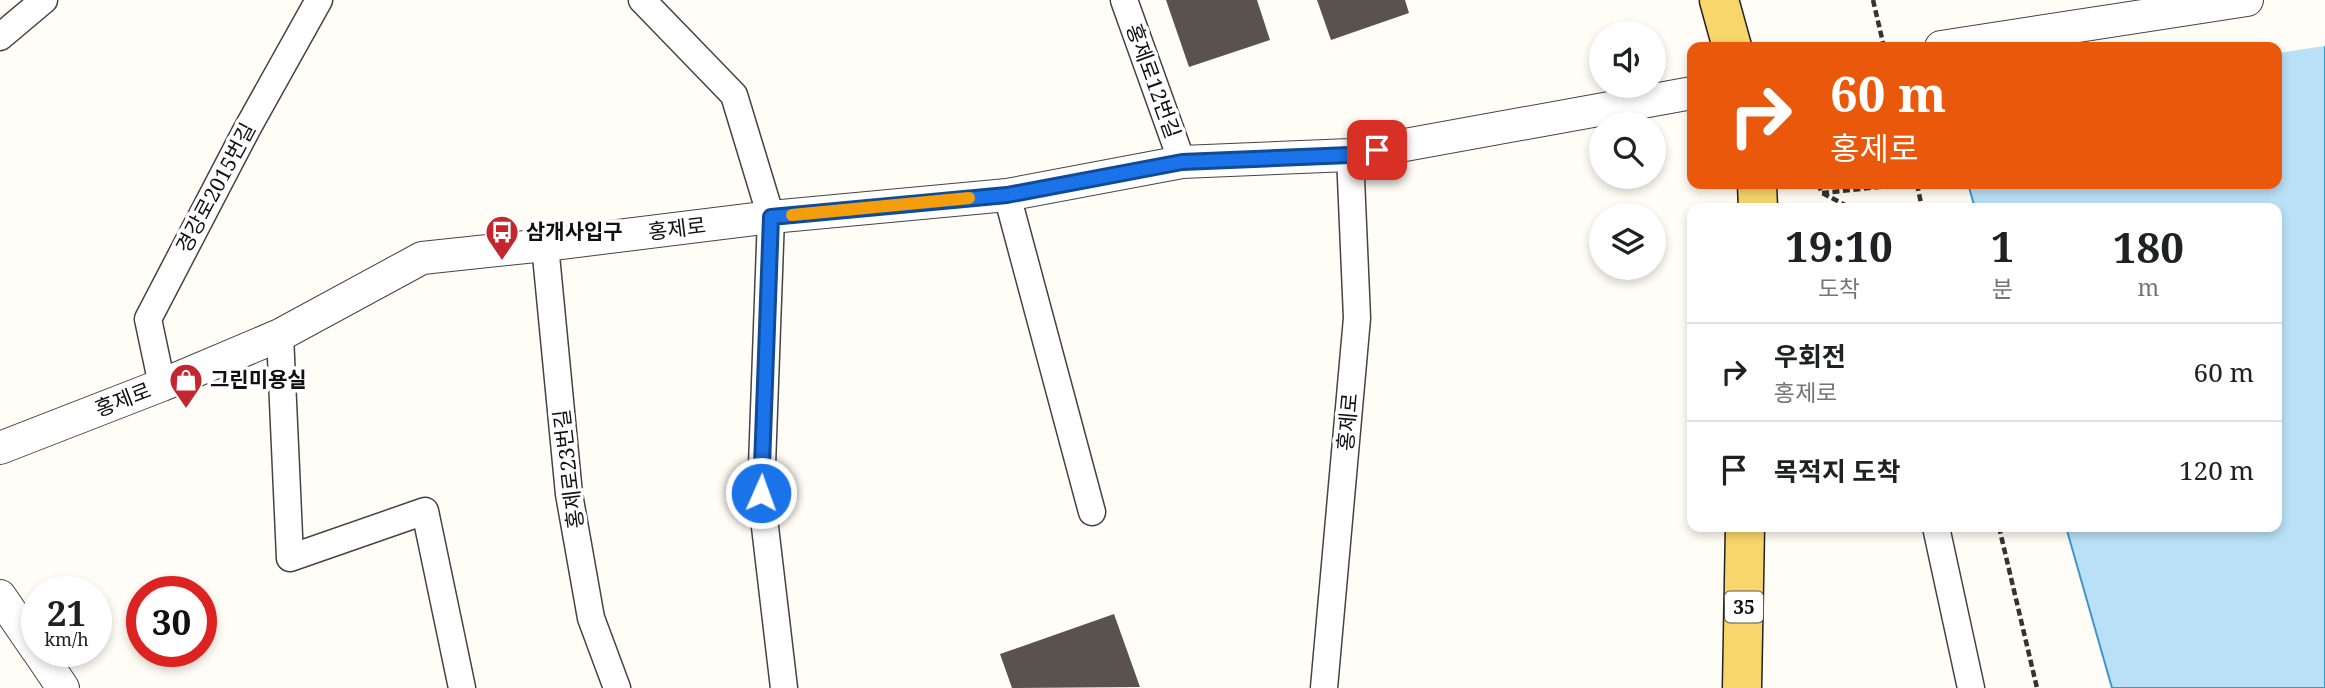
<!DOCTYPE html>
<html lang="ko">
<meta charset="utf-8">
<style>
body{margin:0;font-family:"Noto Serif","Noto Sans KR",serif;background:#f2f2f2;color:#202124;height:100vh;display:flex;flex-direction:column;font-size:26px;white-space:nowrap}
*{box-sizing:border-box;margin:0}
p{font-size:23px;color:#757577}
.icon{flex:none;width:38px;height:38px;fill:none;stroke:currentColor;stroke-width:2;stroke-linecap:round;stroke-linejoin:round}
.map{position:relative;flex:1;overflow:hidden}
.side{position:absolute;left:1687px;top:203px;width:595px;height:329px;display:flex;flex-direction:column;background:#fff;border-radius:14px;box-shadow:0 4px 10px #0003}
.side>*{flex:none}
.guide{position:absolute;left:1687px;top:42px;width:595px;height:147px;border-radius:14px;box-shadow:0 4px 10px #0003;background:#ea580c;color:#fff;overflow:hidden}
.controls{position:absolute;left:1589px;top:21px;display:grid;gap:14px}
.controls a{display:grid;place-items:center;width:77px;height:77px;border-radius:50%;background:#fff;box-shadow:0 4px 10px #0003;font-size:35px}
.speed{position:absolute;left:21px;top:576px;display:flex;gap:14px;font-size:35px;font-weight:700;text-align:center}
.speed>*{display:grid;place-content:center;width:91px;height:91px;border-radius:50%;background:#fff;box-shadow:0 4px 10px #0003;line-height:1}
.speed small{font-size:18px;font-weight:400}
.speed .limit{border:10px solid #d22;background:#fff;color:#111}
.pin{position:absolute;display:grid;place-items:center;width:60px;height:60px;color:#fff;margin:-30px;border-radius:14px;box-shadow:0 4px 10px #0006}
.me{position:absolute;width:77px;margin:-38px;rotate:2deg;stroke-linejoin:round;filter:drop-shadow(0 0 5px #0008)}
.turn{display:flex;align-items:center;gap:24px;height:147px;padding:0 28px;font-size:32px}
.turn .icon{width:91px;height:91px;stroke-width:2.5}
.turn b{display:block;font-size:49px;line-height:60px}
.eta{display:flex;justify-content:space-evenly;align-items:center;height:119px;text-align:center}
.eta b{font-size:42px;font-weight:700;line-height:49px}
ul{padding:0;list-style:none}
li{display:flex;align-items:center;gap:21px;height:98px;padding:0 28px;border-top:2px solid #e0e0e0}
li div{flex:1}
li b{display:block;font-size:26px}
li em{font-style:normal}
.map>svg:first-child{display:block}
.water{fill:#b9e0f7;stroke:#3f96cf;stroke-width:2}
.pier{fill:#fffdf5}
.building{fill:#5a524d}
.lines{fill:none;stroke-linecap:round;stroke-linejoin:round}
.minor-casing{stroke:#444;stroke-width:29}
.tertiary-casing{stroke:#444;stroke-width:34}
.primary-casing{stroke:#222;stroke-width:41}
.path{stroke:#333;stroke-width:4.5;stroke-dasharray:7 3.5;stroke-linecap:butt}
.minor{stroke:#fff;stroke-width:26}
.tertiary{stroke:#fff;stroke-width:32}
.primary{stroke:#f9d66b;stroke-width:38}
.route-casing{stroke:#114b97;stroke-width:18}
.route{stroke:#1a73e8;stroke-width:12}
.slow{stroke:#f59e0b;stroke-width:12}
.labels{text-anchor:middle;stroke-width:7;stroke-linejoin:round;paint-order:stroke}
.shield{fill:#fff;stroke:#585858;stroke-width:2}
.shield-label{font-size:19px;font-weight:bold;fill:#111}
.street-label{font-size:21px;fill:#111;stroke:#fff}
.poi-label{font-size:21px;font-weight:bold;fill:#111;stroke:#fff;text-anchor:start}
</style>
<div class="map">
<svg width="2325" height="688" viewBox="0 0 2325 688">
<rect width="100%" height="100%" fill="#fffdf5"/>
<path class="water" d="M2325 0V688H2112L2066 527H2277V208H1975L1968 184H2277V47Z"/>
<path class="pier" d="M1912 0H2325V46L2277 53V47H1925Z"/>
<path class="building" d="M1166 0H1257L1270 40 1189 67Z
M1317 0H1405L1409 13 1331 40Z
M1114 614 1140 687 1012 688 1000 654Z"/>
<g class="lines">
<defs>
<path id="minor" d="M642 0 734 95 771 217 761 493 784 688
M1124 0 1182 162
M0 37 44 0
M1007 195 1092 512
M545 245 569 494 591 618 617 688
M280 335 290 558 425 511 462 688
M162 385 148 319 247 129 319 0
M1936 527 1971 688
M1324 688 1357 318 1350 155"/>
<path id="tertiary" d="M1941 47 2247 0
M0 448 162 385 280 335 422 258 545 245 771 217 1007 195 1182 162 1350 155 1692 93
M0 596 37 650
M38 651 63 688"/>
<path id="primary" d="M1719 0 1732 47
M1757 184 1758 208
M1742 688 1745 527"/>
</defs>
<use href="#minor" class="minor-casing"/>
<use href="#tertiary" class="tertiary-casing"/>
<use href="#primary" class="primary-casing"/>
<path class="path" d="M1873 0 1884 47
M1818 184 1822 193 1851 208
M1917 184 1922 208
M1822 193 1907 184
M1999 527 2037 688"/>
<use href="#minor" class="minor"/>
<use href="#tertiary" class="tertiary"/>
<use href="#primary" class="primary"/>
</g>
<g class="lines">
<defs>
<path id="route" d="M761 493 771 217 1007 195 1182 162 1350 155 1377 150"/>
</defs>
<use href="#route" class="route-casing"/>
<use href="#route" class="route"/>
<path class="slow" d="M792 215 969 198"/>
</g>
<defs>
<symbol id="bus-pin" viewBox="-11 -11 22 30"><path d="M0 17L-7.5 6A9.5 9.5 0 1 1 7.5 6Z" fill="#c4262e" stroke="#fff"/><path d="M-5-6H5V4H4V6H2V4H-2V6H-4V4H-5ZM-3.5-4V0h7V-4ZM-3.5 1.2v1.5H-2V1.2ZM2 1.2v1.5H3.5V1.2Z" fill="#fff"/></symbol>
<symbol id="shop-pin" viewBox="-11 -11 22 30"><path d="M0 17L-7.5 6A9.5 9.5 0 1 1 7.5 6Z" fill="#c4262e" stroke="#fff"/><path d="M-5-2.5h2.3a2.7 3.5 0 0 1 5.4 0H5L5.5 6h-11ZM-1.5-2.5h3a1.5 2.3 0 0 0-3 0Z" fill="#fff"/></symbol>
</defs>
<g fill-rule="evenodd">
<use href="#bus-pin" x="483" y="213" width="38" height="52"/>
<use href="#shop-pin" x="167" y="361" width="38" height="52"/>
</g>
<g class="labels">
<rect class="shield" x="1725" y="591.5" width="38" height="31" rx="5"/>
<g class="shield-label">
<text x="1744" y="614">35</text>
</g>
<g class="street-label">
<text transform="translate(1153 81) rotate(70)" y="7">홍제로12번길</text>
<text transform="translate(216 188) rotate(-62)" y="7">경강로2015번길</text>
<text transform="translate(677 229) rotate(-7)" y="7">홍제로</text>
<text transform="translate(123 400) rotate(-21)" y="7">홍제로</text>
<text transform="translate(1348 422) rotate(-85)" y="7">홍제로</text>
<text transform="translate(569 469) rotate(-97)" y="7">홍제로23번길</text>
</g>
<g class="poi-label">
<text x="526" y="239">삼개사입구</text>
<text x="210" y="387">그린미용실</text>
</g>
</g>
</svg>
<div class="controls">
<a><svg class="icon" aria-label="sound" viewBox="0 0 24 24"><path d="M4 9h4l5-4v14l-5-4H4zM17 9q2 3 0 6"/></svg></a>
<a><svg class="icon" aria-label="search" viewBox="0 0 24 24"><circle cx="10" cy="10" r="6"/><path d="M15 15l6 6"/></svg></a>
<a><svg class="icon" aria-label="layers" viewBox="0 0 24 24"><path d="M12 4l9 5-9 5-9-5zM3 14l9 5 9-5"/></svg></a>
</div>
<div class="speed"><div>21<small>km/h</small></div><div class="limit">30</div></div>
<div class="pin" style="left:1377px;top:150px;background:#d93025"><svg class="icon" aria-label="arrive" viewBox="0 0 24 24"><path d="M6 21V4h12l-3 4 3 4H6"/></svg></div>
<svg class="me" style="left:761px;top:493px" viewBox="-20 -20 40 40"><circle r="17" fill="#1a73e8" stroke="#fff" stroke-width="3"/><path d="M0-11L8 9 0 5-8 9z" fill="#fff"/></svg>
<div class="guide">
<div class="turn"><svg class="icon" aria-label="right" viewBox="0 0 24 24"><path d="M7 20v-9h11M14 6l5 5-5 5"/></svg><div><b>60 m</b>홍제로</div></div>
</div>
<section class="side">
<div class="eta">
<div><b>19:10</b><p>도착</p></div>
<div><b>1</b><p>분</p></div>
<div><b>180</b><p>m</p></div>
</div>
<ul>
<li><svg class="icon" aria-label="right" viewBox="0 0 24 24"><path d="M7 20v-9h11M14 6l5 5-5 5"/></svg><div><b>우회전</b><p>홍제로</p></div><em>60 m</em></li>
<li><svg class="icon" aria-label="arrive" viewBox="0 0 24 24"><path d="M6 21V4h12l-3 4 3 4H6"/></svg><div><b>목적지 도착</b></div><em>120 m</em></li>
</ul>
</section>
</div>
